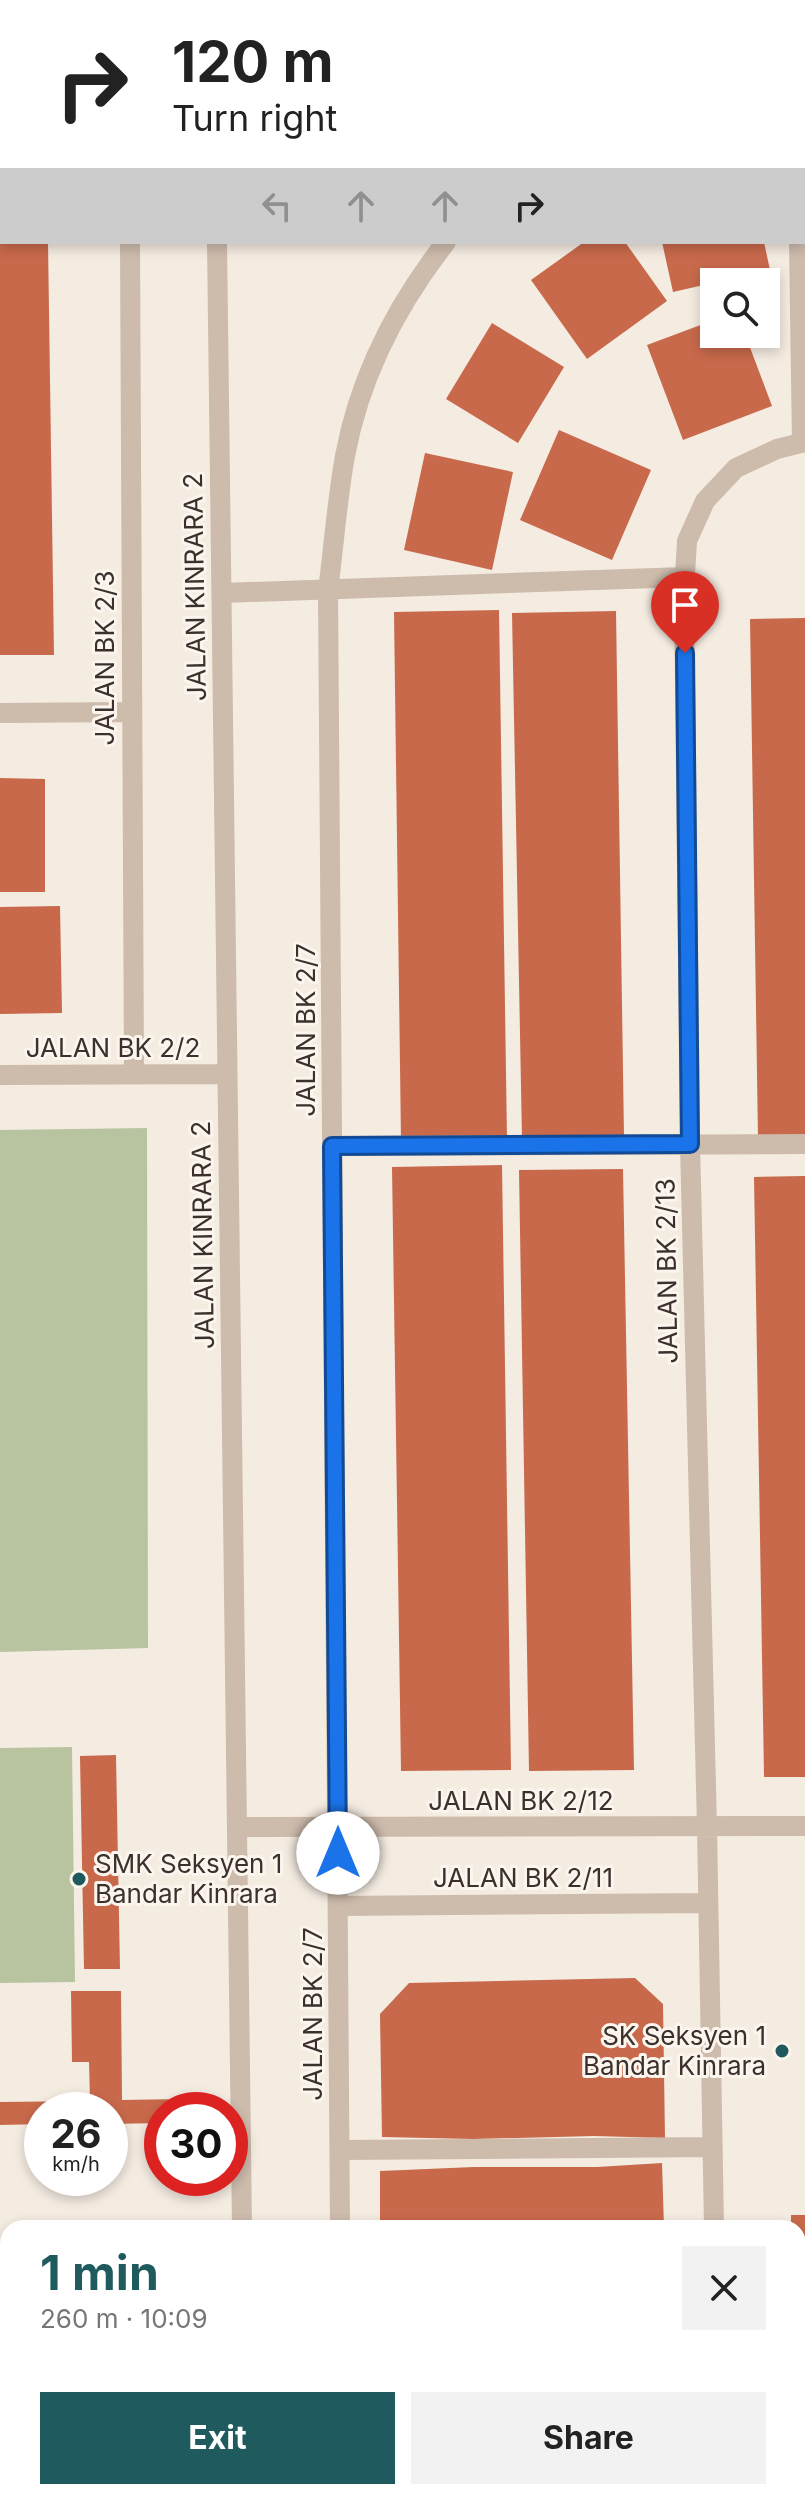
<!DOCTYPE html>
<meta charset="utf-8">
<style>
body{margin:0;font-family:Inter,sans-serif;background:#f2f2f2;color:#222;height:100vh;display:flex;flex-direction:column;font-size:30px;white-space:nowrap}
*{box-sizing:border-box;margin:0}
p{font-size:26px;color:#767676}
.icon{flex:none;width:44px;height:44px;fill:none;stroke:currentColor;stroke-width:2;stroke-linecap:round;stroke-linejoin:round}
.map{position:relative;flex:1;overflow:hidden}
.side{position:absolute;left:0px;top:2220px;width:806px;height:280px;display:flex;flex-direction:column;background:#fff;border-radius:24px 24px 0 0;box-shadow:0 4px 12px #0003}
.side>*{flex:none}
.hud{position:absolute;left:0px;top:0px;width:806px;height:244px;box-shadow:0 4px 12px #0003;background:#fff;color:#222;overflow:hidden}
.controls{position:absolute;left:700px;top:268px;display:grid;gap:16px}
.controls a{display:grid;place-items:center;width:80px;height:80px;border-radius:0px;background:#fff;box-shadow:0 4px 12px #0003;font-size:40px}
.speed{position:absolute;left:24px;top:2092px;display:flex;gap:16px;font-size:40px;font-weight:700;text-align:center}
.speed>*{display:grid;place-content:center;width:104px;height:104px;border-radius:50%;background:#fff;box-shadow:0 4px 12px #0003;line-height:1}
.speed small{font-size:20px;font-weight:400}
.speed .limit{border:12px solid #d22;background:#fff;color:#111}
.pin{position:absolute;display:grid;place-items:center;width:68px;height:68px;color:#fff;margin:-82px -34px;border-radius:50% 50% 50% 0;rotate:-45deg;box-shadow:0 0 8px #0007}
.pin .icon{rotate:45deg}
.me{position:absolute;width:88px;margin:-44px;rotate:0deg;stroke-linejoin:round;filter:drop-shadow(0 0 6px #0008)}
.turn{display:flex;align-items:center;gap:28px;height:168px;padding:0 40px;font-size:36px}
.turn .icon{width:104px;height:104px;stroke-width:2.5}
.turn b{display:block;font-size:56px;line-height:68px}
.lanes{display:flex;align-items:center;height:76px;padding:0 40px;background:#0003;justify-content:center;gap:40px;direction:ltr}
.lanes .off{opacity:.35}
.round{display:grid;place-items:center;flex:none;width:84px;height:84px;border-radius:0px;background:#f2f2f2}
.head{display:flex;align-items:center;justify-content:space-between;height:136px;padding:0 40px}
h1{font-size:48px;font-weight:700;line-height:60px;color:#1f5a5e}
.cta{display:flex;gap:16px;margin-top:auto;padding:16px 40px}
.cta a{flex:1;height:92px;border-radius:0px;background:#1f5a5e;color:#fff;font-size:32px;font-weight:700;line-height:92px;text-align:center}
.cta a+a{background:#f2f2f2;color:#222}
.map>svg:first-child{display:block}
.green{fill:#b8c4a0}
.building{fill:#c8694b}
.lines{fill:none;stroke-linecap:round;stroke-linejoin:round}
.minor{stroke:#cdbbac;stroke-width:20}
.route-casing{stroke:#114b97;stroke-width:20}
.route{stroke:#1a73e8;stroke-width:14}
.poi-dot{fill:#1f5a5e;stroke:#fbf5ee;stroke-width:3}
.labels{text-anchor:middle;stroke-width:6;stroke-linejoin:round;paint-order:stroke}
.street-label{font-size:26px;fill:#3b302b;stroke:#fbf5ee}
.poi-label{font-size:26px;fill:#3b302b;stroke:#fbf5ee;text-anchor:start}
</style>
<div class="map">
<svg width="805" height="2500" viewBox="0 0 805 2500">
<rect width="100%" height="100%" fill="#f4ebe1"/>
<path class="green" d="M147 1128 148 1648 0 1652V1130Z
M72 1747 75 1982 0 1983V1748Z"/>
<path class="building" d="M0 242H48L54 655H0Z
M584 242H625L667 301 587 359 531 280Z
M662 242H764L770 270 673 292Z
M714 320V334H745L772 406 683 440 647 345Z
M492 323 564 367 518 443 446 399Z
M559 430 651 470 612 560 520 520Z
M425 453 513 472 492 570 404 550Z
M499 610 507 1139 401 1141 394 612Z
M616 611 624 1137 522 1139 512 613Z
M805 618V1137L758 1138 750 619Z
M0 778 45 779V892H0Z
M60 906 62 1013 0 1014V907Z
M502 1165 511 1770 401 1771 392 1167Z
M623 1169 634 1770 529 1771 519 1170Z
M805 1176V1777H764L754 1177Z
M116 1755 120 1969H84L80 1756Z
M635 1978 663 2004 665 2138 594 2136 473 2139 382 2137 380 2014 409 1983Z
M71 1991H121L122 2100 183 2099 184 2110H162V2123L110 2124V2110H42V2124L0 2125V2102L90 2101 89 2062H72Z
M662 2163 664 2228H380V2171L474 2167H597Z
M791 2215H805V2415H798V2228H791Z
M0 2350H8V2445L0 2446Z
M516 2492H706V2500H516Z"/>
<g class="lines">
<path class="minor" d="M214 0V2
M804 73H805
M130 242 134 1074
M217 242 242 2228
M799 242 802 443
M222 593 685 577
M0 713 132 712
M0 1075 227 1074
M332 1146 805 1144
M237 1827 805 1826
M338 1906 708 1903
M340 2150 713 2147
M340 2228 328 590C334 545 337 500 345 456 360 375 396 306 446 242
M714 2228 707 1827 690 1144 684 592 687 541 705 501 736 468 777 449 805 442
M245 2492V2500
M343 2492V2500"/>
</g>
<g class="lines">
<defs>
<path id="route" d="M338 1853 332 1146 690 1144 685 653"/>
</defs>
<use href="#route" class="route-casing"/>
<use href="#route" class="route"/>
</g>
<g class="poi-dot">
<circle cx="79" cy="1879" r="8"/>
<circle cx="782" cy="2051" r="8"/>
</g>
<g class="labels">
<g class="street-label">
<text transform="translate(195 587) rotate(-91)" y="9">JALAN KINRARA 2</text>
<text transform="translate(105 658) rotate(-90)" y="9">JALAN BK 2/3</text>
<text transform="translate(306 1030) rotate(-90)" y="9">JALAN BK 2/7</text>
<text x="113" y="1057">JALAN BK 2/2</text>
<text transform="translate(203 1235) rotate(-91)" y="9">JALAN KINRARA 2</text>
<text transform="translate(667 1271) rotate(-91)" y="9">JALAN BK 2/13</text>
<text x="521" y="1810">JALAN BK 2/12</text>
<text x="523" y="1887">JALAN BK 2/11</text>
<text transform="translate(313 2014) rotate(-90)" y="9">JALAN BK 2/7</text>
</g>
<g class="poi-label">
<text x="95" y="1873">SMK Seksyen 1<tspan x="95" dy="30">Bandar Kinrara</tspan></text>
<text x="766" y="2045" text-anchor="end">SK Seksyen 1<tspan x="766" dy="30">Bandar Kinrara</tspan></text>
</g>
</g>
</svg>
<div class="controls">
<a><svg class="icon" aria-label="search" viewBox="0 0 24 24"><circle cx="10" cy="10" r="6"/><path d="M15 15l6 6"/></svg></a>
</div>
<div class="speed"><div>26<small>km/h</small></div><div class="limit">30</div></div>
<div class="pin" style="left:685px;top:653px;background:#d93025"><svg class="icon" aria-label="arrive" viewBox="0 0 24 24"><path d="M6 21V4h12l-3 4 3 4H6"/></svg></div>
<svg class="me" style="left:338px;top:1853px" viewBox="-20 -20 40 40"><circle r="19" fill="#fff"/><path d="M0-13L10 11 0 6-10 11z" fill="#1a73e8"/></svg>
<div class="hud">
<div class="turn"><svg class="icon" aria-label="right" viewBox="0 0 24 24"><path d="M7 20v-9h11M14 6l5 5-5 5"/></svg><div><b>120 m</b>Turn right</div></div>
<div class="lanes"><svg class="icon off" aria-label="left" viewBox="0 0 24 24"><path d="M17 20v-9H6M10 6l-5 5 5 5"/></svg><svg class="icon off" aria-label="ahead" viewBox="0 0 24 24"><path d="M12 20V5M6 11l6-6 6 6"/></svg><svg class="icon off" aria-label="ahead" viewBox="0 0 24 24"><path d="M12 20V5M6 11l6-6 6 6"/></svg><svg class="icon" aria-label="right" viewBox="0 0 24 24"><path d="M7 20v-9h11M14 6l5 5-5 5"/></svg></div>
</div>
<section class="side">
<div class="head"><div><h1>1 min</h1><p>260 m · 10:09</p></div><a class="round"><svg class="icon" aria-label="close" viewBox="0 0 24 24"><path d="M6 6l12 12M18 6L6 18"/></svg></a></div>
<div class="cta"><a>Exit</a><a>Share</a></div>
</section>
</div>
